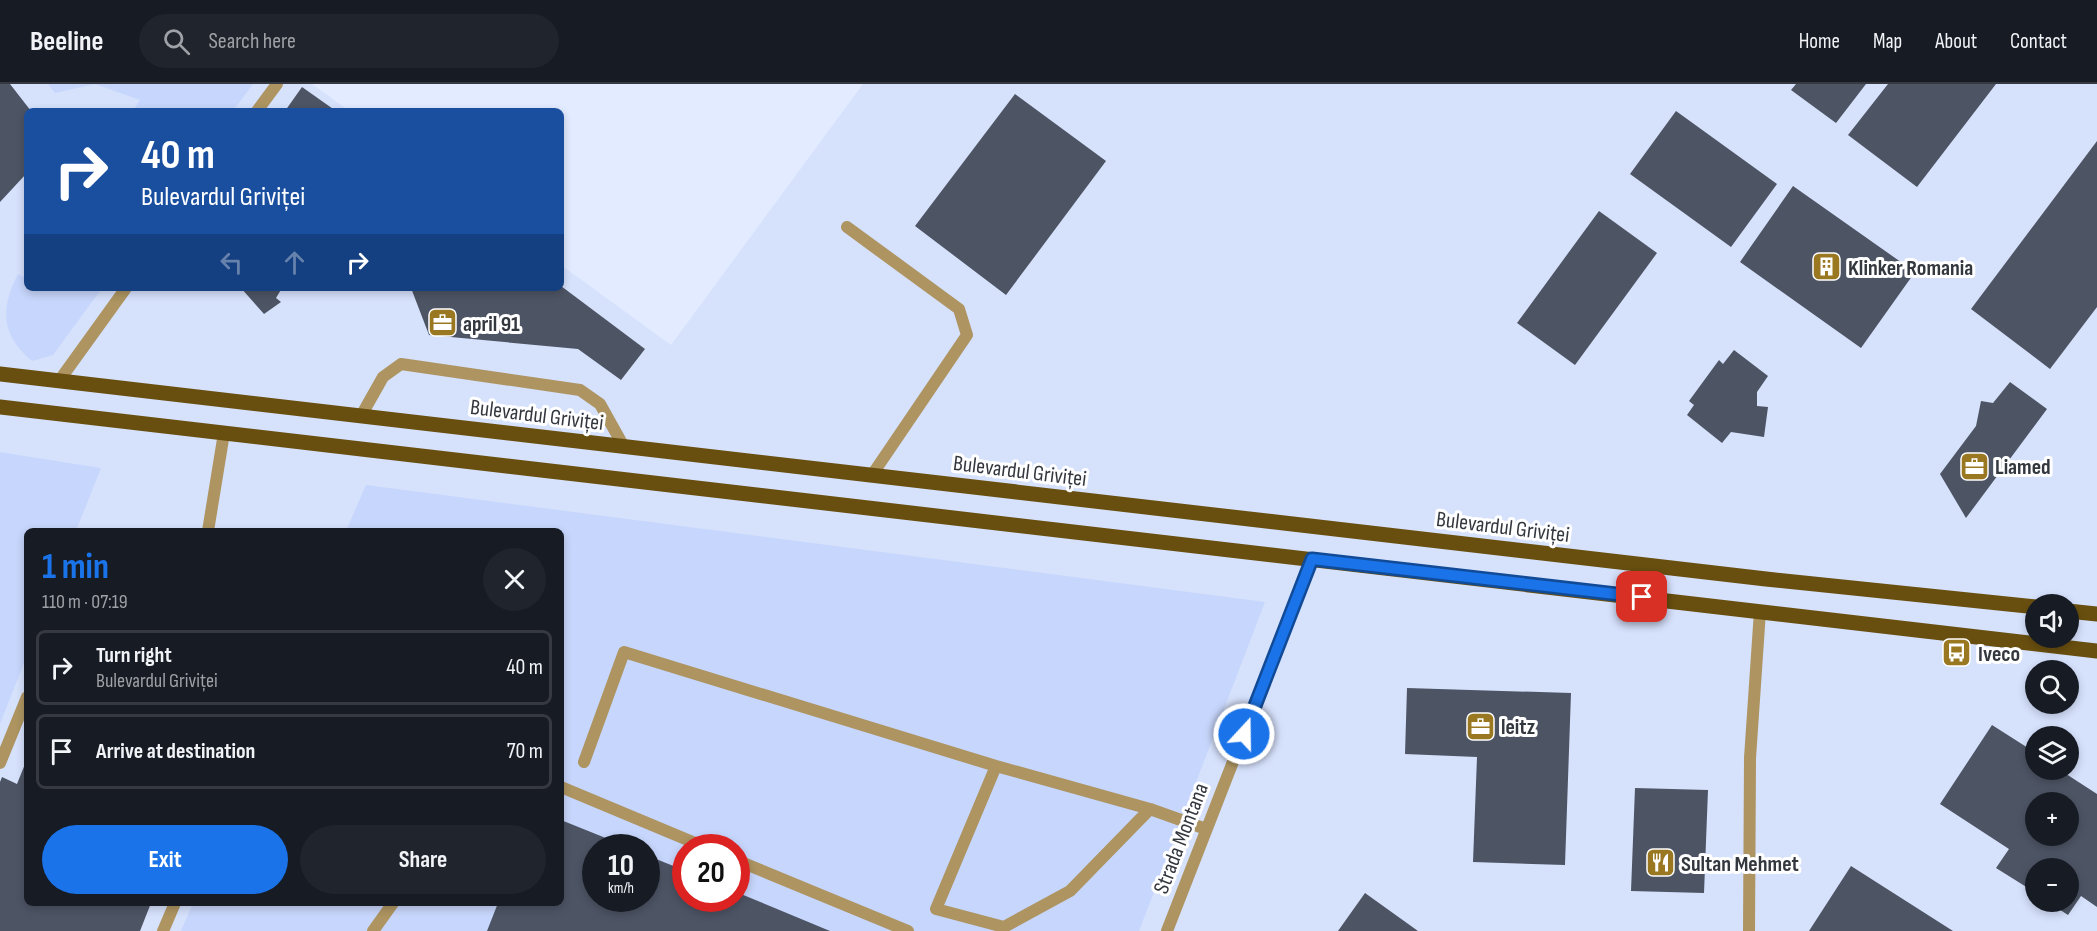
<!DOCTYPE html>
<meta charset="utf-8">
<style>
body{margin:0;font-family:"Sofia Sans Condensed",sans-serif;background:#20242c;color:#f1f3f6;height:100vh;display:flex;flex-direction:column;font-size:22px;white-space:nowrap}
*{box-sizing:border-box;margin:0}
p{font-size:20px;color:#9ea1a6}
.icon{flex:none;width:33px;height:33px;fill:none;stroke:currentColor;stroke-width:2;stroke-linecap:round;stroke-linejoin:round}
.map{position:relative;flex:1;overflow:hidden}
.side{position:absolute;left:24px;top:444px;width:540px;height:378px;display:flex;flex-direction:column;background:#171b24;border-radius:9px;box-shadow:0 3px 9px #0003}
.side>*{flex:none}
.top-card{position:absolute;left:24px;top:24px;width:540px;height:183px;border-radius:9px;box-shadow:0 3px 9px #0003;background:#1a4fa0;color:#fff;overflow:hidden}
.buttons{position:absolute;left:2025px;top:510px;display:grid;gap:12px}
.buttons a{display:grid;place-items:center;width:54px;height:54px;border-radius:50%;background:#171b24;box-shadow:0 3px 9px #0003;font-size:30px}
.speed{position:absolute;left:582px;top:750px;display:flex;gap:12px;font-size:30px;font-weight:700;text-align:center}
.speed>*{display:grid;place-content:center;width:78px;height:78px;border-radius:50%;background:#171b24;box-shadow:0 3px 9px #0003;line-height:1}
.speed small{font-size:15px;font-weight:400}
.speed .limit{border:9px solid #d22;background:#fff;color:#111}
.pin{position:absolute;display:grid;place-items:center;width:51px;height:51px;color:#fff;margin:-26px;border-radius:12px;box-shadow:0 3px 9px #0006}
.me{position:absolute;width:66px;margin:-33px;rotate:21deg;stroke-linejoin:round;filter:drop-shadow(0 0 4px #0008)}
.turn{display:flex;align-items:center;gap:21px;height:126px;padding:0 18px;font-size:27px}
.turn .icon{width:78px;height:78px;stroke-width:2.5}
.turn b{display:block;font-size:42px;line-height:51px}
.lanes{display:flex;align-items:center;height:57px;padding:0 18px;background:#0003;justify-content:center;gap:30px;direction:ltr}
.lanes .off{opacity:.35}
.round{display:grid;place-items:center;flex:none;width:63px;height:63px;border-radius:32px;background:#20242c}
.headline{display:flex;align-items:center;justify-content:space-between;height:102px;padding:0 18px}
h1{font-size:36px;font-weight:700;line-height:45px;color:#1a73e8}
.action{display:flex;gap:12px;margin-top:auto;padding:12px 18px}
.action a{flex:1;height:69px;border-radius:36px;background:#1a73e8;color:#fff;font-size:24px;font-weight:700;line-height:69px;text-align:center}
.action a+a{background:#20242c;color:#f1f3f6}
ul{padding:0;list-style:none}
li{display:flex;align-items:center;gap:18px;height:75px;margin:0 12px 9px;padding:0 6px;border:3px solid #363941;border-radius:9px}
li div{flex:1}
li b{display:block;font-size:22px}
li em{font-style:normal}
header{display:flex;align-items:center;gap:36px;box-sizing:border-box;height:84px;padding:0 30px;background:#171b24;border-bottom:2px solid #363941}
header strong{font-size:28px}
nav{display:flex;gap:33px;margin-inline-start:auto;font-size:21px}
.search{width:420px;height:54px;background:#20242c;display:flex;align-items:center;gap:15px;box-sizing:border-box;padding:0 21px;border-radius:33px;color:#9ea1a6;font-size:22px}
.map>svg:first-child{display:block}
.built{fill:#d6e1fc;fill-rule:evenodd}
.green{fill:#c7d6fc;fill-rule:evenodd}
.building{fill:#4d5464;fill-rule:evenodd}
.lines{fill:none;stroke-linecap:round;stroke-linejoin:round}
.service{stroke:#ad9461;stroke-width:12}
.minor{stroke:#ad9461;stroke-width:12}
.primary{stroke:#694f0f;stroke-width:15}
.route-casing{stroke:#114b97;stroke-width:15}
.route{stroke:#1a73e8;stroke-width:10}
.labels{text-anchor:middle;stroke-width:6;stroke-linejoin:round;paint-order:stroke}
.poi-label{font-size:22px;font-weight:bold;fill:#33373e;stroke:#fff;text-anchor:start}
.street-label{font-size:22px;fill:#33373e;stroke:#fff}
</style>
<header>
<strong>Beeline</strong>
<div class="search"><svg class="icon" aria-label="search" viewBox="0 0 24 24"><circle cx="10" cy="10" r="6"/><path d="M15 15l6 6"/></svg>Search here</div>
<nav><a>Home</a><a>Map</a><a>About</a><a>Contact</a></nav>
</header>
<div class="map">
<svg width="2097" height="847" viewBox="0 0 2097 847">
<rect width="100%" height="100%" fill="#e2ebff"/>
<path class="built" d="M0 0H312L349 27H27V204H561V181L671 261 863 0H2097V847H0V640L27 572V819H561V447H76L100 384 0 368ZM2036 520H2068V554H2036ZM2036 586H2068V620H2036ZM2036 652H2068V686H2036ZM2036 718H2068V752H2036ZM596 764H646V814H596ZM686 764H736V814H686ZM2036 784H2068V818H2036Z"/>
<path class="green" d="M48 0H253L233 27H133L140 16 95 0 55 9Z
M18 190 27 194V204H102L53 271 32 277C1 251 0 225 18 190Z
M0 368 101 384 76 447H27V572L0 640Z
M366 401 1265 518 1139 847H181L193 819H561V447H346ZM596 764H646V814H596ZM686 764H736V814H686Z"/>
<path class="building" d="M0 0H10L31 27H27L26 90 0 118Z
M1796 0H1866L1836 39 1791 6Z
M1888 0H1996L1917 103 1848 51Z
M302 3 336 27H285Z
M1015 10 1106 77 1006 211 915 142Z
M1676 27 1777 100 1731 163 1630 90Z
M2097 57V223L2050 285 1971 225Z
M1793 102 1915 188 1861 264 1740 178Z
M1599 127 1657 169 1575 281 1517 239Z
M561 202 645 265 621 296 578 265 429 251 411 204H561Z
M241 204H282L276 214 281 218 264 230Z
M1734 266 1768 292 1757 308V322L1768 323 1764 353 1731 348 1722 359 1687 331 1694 321 1689 317 1719 276 1723 280Z
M2010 298 2047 325 1966 434 1940 390 1976 342 1981 317 1993 319Z
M1407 604 1571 609 1565 781 1473 778 1477 673 1405 670Z
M1992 641 2036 669V686H2060L2097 710V823L2081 812 2068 831 2048 818H2068V784H2036V809L1996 784 2009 765 1940 720ZM2036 718H2068V752H2036Z
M27 675V819H151L140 847H0V698L2 693 17 700Z
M1635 704 1708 706 1704 809 1631 807Z
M561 736 628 763 596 764V814H646V771L686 787V814H736V808L830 847H487L498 819H561Z
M1851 782 1953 847H1809Z
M1365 809 1418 847H1338Z"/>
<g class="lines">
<path class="service" d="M257 27 277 0
M847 143 959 225 967 251 872 391
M59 297 126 204
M361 332 383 293 401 280 580 306 600 320 624 363
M208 447 224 349
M584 678 624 568 996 682 1150 725 1206 745
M0 679 27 613
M996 682 936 825 1004 843 1070 807 1150 725
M561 703 707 764
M736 776 908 847
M163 847 175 819
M373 847 393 819
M1167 847 1312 475"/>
<path class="minor" d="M1749 847 1750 674 1760 527"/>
<path class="primary" d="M0 290 1766 495 2036 523
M0 323 2097 567
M2068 527 2097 530"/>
</g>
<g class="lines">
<defs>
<path id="route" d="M1244 650 1312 475 1642 513"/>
</defs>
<use href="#route" class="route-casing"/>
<use href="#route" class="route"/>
</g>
<defs>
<symbol id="building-square" viewBox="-11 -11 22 22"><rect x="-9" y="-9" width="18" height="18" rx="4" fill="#9a7721" stroke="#fff"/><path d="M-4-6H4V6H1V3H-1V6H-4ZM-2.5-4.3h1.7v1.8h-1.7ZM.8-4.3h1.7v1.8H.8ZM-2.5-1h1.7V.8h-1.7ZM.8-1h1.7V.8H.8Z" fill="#fff"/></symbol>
<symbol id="office-square" viewBox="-11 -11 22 22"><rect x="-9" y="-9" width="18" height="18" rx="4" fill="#9a7721" stroke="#fff"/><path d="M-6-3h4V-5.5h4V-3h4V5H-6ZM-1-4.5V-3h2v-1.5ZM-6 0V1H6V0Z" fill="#fff"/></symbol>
<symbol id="bus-square" viewBox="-11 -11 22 22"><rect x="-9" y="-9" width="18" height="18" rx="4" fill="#9a7721" stroke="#fff"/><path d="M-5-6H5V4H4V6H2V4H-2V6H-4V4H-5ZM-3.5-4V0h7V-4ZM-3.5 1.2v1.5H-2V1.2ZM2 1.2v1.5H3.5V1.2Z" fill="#fff"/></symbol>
<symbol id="restaurant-square" viewBox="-11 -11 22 22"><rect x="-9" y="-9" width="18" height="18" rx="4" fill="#9a7721" stroke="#fff"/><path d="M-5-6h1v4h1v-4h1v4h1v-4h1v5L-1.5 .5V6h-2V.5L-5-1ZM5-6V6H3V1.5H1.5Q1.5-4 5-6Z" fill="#fff"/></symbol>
</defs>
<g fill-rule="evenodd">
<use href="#building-square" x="1810" y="166" width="33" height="33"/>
<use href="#office-square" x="426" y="222" width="33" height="33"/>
<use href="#office-square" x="1958" y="366" width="33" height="33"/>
<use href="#bus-square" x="1940" y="552" width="33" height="33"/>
<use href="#office-square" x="1464" y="626" width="33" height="33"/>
<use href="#restaurant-square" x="1644" y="762" width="33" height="33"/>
</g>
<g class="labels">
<g class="poi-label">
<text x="1848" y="191">Klinker Romania</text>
<text x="463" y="247">april 91</text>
<text x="1995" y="390">Liamed</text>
<text x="1978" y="577">Iveco</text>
<text x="1501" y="650">leitz</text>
<text x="1681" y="787">Sultan Mehmet</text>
</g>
<g class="street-label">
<text transform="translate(537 330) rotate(7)" y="8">Bulevardul Griviței</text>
<text transform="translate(1020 386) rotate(7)" y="8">Bulevardul Griviței</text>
<text transform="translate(1503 442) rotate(7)" y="8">Bulevardul Griviței</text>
<text transform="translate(1180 754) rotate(-69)" y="8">Strada Montana</text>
</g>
</g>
</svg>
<div class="buttons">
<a><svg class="icon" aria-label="sound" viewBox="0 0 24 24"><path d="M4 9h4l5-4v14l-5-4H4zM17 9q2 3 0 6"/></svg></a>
<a><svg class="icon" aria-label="search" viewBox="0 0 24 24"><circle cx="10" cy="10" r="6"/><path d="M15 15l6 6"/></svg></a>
<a><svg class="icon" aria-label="layers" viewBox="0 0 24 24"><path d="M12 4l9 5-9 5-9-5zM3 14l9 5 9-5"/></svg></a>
<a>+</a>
<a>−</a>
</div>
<div class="speed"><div>10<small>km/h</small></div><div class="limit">20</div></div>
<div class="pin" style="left:1642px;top:513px;background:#d93025"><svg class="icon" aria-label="arrive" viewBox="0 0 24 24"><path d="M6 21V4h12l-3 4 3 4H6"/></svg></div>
<svg class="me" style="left:1244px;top:650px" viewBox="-20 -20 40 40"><circle r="17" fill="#1a73e8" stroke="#fff" stroke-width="3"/><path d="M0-11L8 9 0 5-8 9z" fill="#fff"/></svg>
<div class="top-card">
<div class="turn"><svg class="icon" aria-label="right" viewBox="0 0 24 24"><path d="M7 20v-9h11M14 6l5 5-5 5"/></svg><div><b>40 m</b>Bulevardul Griviței</div></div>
<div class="lanes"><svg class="icon off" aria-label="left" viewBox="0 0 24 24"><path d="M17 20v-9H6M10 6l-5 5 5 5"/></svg><svg class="icon off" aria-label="ahead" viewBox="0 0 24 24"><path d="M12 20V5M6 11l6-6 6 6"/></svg><svg class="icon" aria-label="right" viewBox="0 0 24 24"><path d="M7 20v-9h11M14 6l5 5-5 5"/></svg></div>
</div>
<section class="side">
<div class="headline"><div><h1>1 min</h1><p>110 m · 07:19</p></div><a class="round"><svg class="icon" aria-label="close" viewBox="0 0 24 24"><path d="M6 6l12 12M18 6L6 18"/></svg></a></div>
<ul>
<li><svg class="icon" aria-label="right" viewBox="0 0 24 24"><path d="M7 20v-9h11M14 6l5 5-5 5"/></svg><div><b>Turn right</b><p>Bulevardul Griviței</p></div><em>40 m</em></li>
<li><svg class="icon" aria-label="arrive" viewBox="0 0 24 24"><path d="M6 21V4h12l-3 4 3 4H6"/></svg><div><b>Arrive at destination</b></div><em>70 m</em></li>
</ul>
<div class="action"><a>Exit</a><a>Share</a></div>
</section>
</div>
